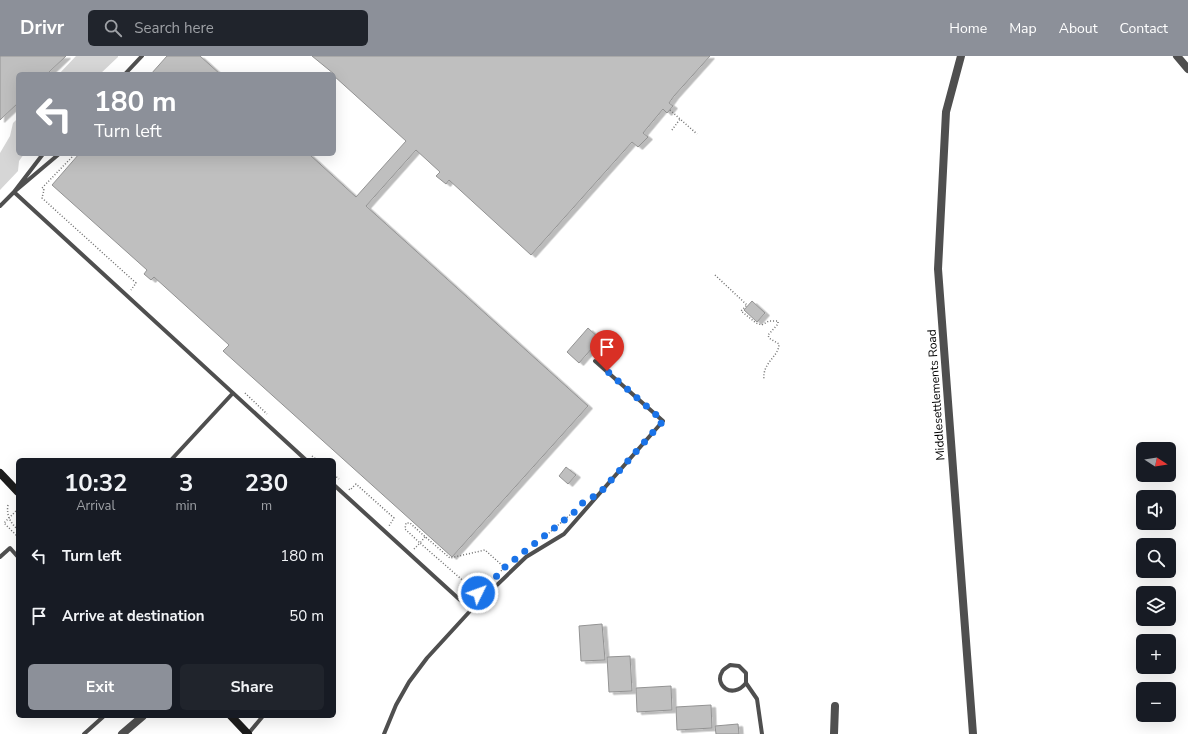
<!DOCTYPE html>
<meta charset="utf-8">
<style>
body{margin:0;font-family:"Nunito Sans",sans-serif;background:#20242c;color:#f1f3f6;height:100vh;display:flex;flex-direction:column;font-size:15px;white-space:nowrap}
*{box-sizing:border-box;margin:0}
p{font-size:13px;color:#9ea1a6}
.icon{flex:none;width:22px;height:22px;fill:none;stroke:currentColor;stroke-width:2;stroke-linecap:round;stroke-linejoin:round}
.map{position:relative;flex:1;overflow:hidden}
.side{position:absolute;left:16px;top:402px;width:320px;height:260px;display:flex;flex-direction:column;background:#171b24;border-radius:6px;box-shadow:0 4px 16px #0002}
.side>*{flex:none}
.top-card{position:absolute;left:16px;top:16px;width:320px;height:84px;border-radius:6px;box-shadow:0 4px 16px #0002;background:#8c9099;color:#fff;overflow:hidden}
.needle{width:26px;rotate:102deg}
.buttons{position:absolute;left:1136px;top:386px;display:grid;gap:8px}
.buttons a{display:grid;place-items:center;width:40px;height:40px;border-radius:6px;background:#171b24;box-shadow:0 4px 16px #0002;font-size:20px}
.pin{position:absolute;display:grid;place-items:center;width:34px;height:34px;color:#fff;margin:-41px -17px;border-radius:50% 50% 50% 0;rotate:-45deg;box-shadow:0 0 4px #0007}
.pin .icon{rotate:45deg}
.me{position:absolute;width:44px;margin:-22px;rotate:48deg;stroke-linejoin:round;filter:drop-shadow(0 0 3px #0008)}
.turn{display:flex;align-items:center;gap:14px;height:84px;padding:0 12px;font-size:18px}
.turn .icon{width:52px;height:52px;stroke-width:2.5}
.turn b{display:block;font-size:28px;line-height:34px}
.eta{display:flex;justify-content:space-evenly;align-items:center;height:68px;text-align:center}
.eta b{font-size:24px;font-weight:700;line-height:28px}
.action{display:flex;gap:8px;margin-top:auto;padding:8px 12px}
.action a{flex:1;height:46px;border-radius:6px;background:#8c9099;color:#fff;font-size:16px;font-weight:700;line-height:46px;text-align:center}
.action a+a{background:#20242c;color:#f1f3f6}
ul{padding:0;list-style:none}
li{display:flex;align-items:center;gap:12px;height:60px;padding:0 12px}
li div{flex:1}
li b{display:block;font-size:15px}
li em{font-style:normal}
header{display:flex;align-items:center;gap:24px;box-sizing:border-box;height:56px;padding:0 20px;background:#8c9099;color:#fff}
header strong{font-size:19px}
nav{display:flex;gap:22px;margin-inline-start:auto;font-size:14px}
.search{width:280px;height:36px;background:#20242c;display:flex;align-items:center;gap:10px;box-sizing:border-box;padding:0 14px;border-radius:6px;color:#9ea1a6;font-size:15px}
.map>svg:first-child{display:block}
.green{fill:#d6d6d6}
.building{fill:#bfbfbf;stroke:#939393;filter:url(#shadow)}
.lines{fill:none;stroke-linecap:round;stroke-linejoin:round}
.path{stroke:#717171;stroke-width:1.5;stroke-dasharray:1 2;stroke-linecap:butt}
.service{stroke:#4f4f4f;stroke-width:4}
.minor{stroke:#4f4f4f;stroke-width:8}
.tertiary{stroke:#4f4f4f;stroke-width:8}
.secondary{stroke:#1c1c1c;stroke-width:8}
.path-bridge{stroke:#717171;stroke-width:1.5;stroke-dasharray:1 2;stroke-linecap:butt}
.route{stroke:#1a73e8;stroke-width:7;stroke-dasharray:0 12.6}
.labels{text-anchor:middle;stroke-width:3;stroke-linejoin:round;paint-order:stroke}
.street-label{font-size:12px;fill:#000;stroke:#fff}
</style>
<header>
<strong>Drivr</strong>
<div class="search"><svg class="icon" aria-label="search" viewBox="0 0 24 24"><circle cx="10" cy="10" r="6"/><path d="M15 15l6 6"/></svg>Search here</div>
<nav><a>Home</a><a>Map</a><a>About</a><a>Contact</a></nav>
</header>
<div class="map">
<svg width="1188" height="678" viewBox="0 0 1188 678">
<defs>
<filter id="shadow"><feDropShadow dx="4.5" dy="2.5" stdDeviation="0" flood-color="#0004"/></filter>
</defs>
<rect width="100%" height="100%" fill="#fff"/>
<path class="green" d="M76 0H118V1L100 18H59Z
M18 62V98H24L19 105 18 115 0 134V97L10 80 13 67Z"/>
<path class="building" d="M0 0H66L47 18H18V47L0 64Z
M167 0H200L220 18H151Z
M312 0H710L674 40 669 47 673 50 667 57 663 53 643 77 648 81 638 91 632 86 531 199 449 124 446 128 436 120 440 116 416 94 366 150 588 350 452 501 223 295 229 289 154 221 151 224 144 218 147 214 52 129 79 98H309L356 141 406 85 334 20V18Z
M752 245 765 257 757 266 744 254Z
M588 272 600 283 579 307 567 296Z
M566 411 576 419 568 428 559 420Z
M602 568 605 604 581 605 579 570Z
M630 600 632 635 609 636 607 601Z
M671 630 672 654 637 656 636 632Z
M711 649 712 672 677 674 676 651Z
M738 668 739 678H716L715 670Z"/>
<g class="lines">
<path class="path" d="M670 54 697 78
M672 74 680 63
M72 101 42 132 44 134 42 142 136 227 131 234
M715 219 747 249 741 255 756 267 762 269 769 265H778V268L768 279 769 282 779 288C779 301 762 306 764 324
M245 337 267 358
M312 400 317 404
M334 419 339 423
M349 433 350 434 356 428 394 462 389 470
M8 449C6 460 11 467 18 474
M425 481 420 487 405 473 406 467H410C423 479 437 491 450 502L485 494 504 511
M542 483 571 458
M414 493 420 487 468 529 462 536 473 540 479 537
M501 515 507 509"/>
<path class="service" d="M125 18 142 0
M43 98 14 136 59 98
M0 150 14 136 306 404
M171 404 233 337
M334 429 471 554
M0 501 10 492 18 501
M746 627C732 644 714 629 722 616 723 613 728 611 730 609L739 610 746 617V627L757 643 762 678
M84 678 104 660
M248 678 263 660
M384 678 396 649 409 626 427 602 471 554 526 501 564 478 663 365 595 305"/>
<path class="minor" d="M1177 0 1188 13
M122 678 143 660
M834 678 835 650"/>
<path class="tertiary" d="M961 0 946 56 938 213 973 678"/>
<path class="secondary" d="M0 417 18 436
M231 660 248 678"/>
<path class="path-bridge" d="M18 453 4 467 18 481"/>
</g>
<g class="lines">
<path class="route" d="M478 537 485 533 505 511 577 454 585 444 598 439 663 365 607 315"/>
</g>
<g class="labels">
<g class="street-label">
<text transform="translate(936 339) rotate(-94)" y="4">Middlesettlements Road</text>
</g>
</g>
</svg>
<div class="buttons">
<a><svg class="needle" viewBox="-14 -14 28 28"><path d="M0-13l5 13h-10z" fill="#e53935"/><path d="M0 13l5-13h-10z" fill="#9ea1a6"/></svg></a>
<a><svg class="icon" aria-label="sound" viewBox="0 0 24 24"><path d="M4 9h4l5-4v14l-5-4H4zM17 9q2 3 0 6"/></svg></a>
<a><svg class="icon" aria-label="search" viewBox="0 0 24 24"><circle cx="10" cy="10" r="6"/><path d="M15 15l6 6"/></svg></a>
<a><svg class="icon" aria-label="layers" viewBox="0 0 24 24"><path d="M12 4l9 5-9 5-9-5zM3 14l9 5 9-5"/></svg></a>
<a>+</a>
<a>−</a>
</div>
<div class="pin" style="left:607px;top:315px;background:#d93025"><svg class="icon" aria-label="arrive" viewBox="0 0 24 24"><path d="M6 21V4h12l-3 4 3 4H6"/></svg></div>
<svg class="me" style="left:478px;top:537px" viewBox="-20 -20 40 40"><circle r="17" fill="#1a73e8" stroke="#fff" stroke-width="3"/><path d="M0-11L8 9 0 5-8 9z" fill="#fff"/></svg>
<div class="top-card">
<div class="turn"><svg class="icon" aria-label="left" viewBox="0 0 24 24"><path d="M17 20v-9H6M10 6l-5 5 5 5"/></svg><div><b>180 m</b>Turn left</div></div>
</div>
<section class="side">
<div class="eta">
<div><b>10:32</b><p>Arrival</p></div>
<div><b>3</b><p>min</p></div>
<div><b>230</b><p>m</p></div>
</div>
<ul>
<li><svg class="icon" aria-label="left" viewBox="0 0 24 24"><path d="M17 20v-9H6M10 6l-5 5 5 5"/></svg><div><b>Turn left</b></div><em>180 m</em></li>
<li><svg class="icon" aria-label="arrive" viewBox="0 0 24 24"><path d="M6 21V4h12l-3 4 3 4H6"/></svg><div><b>Arrive at destination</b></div><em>50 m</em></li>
</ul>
<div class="action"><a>Exit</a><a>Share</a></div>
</section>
</div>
